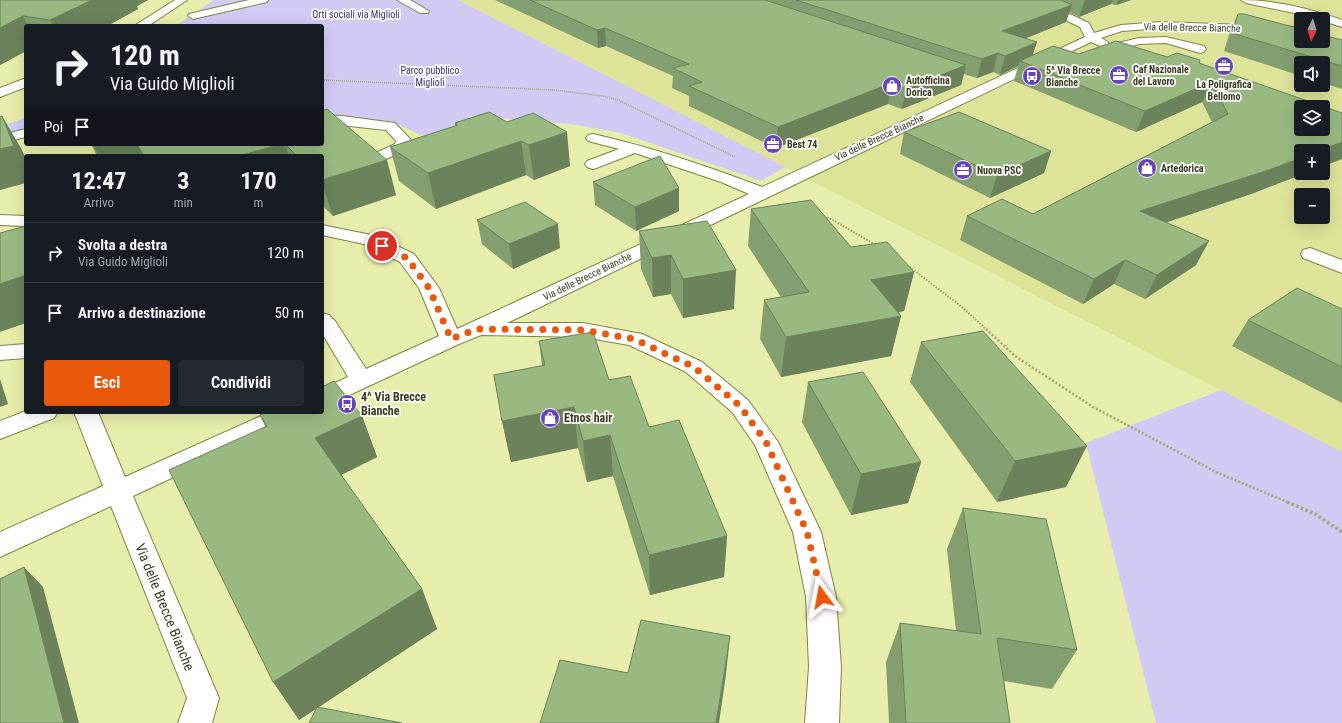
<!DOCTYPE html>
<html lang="it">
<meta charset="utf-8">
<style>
body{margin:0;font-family:"Roboto Condensed",sans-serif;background:#242831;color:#f1f3f6;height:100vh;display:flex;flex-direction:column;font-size:15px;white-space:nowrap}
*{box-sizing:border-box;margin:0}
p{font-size:13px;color:#9ea1a6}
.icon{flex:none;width:22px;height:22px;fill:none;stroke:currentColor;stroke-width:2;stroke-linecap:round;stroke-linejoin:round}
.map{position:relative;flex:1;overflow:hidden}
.sheet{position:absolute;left:24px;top:154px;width:300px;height:260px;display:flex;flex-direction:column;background:#171b24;border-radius:4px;box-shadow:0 4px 16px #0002}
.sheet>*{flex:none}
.hud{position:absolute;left:24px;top:24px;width:300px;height:122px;border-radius:4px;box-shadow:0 4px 16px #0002;background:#171b24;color:#f1f3f6;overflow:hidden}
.needle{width:26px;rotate:184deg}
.fabs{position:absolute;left:1294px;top:12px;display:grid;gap:8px}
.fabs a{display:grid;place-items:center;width:36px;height:36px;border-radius:4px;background:#171b24;box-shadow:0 4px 16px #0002;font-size:20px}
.pin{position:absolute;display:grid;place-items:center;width:34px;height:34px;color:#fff;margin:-17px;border:2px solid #fff;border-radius:50%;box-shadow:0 1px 4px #0007}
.me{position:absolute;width:44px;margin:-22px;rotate:347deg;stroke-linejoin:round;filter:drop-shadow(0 0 3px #0008)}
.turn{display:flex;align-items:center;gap:14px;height:84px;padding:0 20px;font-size:18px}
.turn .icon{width:52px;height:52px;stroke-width:2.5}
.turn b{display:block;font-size:28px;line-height:34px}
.then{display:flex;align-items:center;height:38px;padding:0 20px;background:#0003;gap:8px;font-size:15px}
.eta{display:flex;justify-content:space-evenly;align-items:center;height:68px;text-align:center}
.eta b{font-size:24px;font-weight:700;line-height:28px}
.button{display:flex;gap:8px;margin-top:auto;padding:8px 20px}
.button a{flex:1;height:46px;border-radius:4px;background:#ea580c;color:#fff;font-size:16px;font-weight:700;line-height:46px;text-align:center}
.button a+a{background:#242831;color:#f1f3f6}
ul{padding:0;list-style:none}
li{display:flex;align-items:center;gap:12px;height:60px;padding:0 20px;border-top:1px solid #363941}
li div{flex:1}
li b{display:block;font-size:15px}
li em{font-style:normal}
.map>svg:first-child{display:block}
.built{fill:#dde399;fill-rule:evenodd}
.green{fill:#d0caf4}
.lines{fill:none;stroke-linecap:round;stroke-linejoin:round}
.minor-casing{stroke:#7f8445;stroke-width:2}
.path-far3{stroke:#a3a875;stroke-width:1.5;stroke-dasharray:1 1;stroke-linecap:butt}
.path-far2{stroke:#a3a875;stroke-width:2;stroke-dasharray:1.5 1.5;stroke-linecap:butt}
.path-far1{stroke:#a3a875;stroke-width:2.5;stroke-dasharray:2 2;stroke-linecap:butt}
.path{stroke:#a3a875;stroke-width:3.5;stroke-dasharray:2.5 2.5;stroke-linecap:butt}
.minor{fill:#fff;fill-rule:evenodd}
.wall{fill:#849f6f}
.shaded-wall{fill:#6b825a}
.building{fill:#99b981;stroke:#6b825a;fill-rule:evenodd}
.route{stroke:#ea580c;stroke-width:7;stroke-dasharray:0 12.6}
.labels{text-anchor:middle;stroke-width:3.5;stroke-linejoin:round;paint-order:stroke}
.far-park-label{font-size:10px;fill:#402d72;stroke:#fff}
.far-street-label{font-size:10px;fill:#373a1f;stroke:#fff}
.far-poi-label{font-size:10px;font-weight:bold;fill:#373a1f;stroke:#fff;text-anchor:start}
.poi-label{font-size:12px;font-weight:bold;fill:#373a1f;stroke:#fff;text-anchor:start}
.near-street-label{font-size:14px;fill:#373a1f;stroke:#fff}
</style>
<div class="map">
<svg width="1342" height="723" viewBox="0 0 1342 723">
<rect width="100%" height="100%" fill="#e7edaa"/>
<path class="built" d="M458 0H1342V452L628 87ZM1301 19H1323V41H1301ZM1301 63H1323V85H1301ZM1301 107H1323V129H1301ZM1301 151H1323V173H1301ZM1301 195H1323V217H1301Z"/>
<path class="green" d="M214 0H458L785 167 761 181 621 133 571 124 471 116 442 144 390 121 322 118V26H175Z
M26 118V129L0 134V126Z
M1221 390 1342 452V723H1156L1086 443Z"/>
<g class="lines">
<defs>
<path id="minor" d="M175 0H187L148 26H134Z
M249 0H268L267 2 193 19 188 16 189 14Z
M397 0H410L429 11 428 13H420Z
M1008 0H1024L1063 11 1089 23 1094 33 1121 25 1161 22 1301 27V33L1161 28 1122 31 1101 38 1108 42 1109 45 1139 38 1166 37 1204 46 1206 49 1204 52 1200 53 1166 43 1139 44 1112 52 1108 51 1107 47 1100 46 1091 42 507 323H583L642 334 702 362 748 400 778 442 821 532 836 597 841 667 839 723H805L809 667 806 597 793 532 755 445 732 412 686 372 629 345 583 337 481 335 459 344 330 404 322 406V389L348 377 322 333V313L329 315 335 321 366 369 439 336 419 288 400 262 364 244 322 235V225L376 236 414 254 439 288 457 329 749 194 721 182 635 153 599 167 593 169 587 167 585 164 587 161 619 149 588 141 586 138 588 135 593 134C651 147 707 166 762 187L1085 37 1080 27 1055 15 1009 2Z
M1241 0C1274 0 1311 9 1342 20V27L1323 21V19L1246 3Z
M26 78V87L0 97V88Z
M322 115 342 116 395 123 411 140 406 150 375 164 370 166 365 164 362 161 365 158 395 144 396 141 386 130 322 123Z
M26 129V137L0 143V135Z
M0 215 26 216V226L0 225Z
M1310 248 1342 260V273L1303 258 1301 254 1303 250Z
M26 344V358L0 360V346Z
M26 411V412H58L54 418 0 439V421Z
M74 412H98L125 477 270 412H304L300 418 133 496 219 698 212 723H178L187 698 111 506 0 557V532L103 486Z"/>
</defs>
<use href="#minor" class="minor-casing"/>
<path class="path-far3" d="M322 80 555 90 603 96 618 100 735 157"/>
<path class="path-far2" d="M824 217 831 219 876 245
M907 265 962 307 987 330"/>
<path class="path-far1" d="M986 329 1015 356 1093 407 1218 473 1290 503"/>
<path class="path" d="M1287 502 1315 514 1342 532"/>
<use href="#minor" class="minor"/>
</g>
<path class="wall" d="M0 0H148L137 6 138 9 107 26H26V51L0 65Z
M495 0H1131L1116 5 1111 4 1079 17 1069 12 1066 22 1026 38 1033 55 1079 54 1167 57 1199 63 1342 159 1323 166V151L1254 193 1166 222 1196 265 1145 299 1114 284 1083 304 960 240 967 216 1033 214 1212 122 1202 102 1136 132 1014 81 1018 66 1000 75 993 72 977 78 964 74 961 85 902 109 888 104 776 148 689 106V96L672 88 673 76 606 46 598 48Z
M1238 14 1342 40V89L1323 83V63H1301V76L1224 51 1230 32Z
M489 112 570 166 534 180 526 175 436 209 399 181 390 147 455 126V123Z
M904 132 1051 151 1044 173 990 198 900 154Z
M91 144H322L396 195 333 216 322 205V156H97Z
M593 182 679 211 636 231 595 205Z
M751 209 914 272 904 311 898 312 901 316 891 356 781 377 760 339 764 300 781 297 748 246Z
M477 220 560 248 513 269 482 244Z
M707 221 734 309 683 318 671 294 653 297 641 269 639 231Z
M1342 309V403L1232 346 1248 320Z
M539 341 609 380 649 427 727 536 724 577 650 595 613 476 587 482 578 448 511 462 502 421 542 366Z
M921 342 1066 487 997 502 910 382Z
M808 382 921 462 908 503 851 515 802 422Z
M260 415 362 416 377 457 341 475 422 589 437 629 299 720 265 426Z
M963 508 1077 650 1052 689 1004 681 1010 723H889L886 662 900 623 956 631 947 549Z"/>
<path class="shaded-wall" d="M92 0H148L137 6 138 9 107 26H54L50 20Z
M1085 0H1113L1111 4 1079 17Z
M1118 0H1131L1116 5Z
M1072 5 1066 22 997 50 1002 31Z
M23 16 28 26H26V51L0 65V28Z
M605 28 606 46 598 48 597 30Z
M1037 42 1031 60 1020 61 1018 66 1000 75 1005 56Z
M998 53 993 72 977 78 982 59Z
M966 65 961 85 902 109 906 89Z
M1211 82 1202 102 1136 132 1145 111Z
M892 83 888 104 776 148 778 127Z
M2 116 22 150 26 159V183L0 190V149Z
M567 132 570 166 534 180 529 145Z
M521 141 526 175 436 209 428 173Z
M1342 142V159L1323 166V151H1318Z
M104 144H150L138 146 143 156H99L94 147Z
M283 144H285L289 156H238Z
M1051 151 1044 173 990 198 997 175Z
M1301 158V173H1306L1254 193 1129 235 1140 211Z
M387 160 396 195 333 216 322 183V180Z
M679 188V211L636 231 635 207Z
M558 224 560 248 513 269 509 244Z
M1209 241 1196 265 1145 299 1157 275Z
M671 255V294L653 297 652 258Z
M1125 260 1114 284 1083 304 1094 279Z
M736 270 734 309 683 318V279Z
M914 272 904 311 863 319 871 280Z
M26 275V323L0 332V284Z
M901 316 891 356 781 377 786 337Z
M0 379 8 404 0 407Z
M574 407 578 448 511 462 502 421Z
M362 416 377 457 333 479 315 438Z
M610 435 613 476 587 482 583 441Z
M1087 446 1066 487 997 502 1015 461Z
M921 462 908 503 851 515 861 474Z
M727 536 724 577 650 595 649 555Z
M24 567 43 587 79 723H64Z
M422 589 437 629 299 720 273 682Z
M730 636 726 674 719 723H716Z"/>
<path class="building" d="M0 0H92L50 20 23 16 0 28Z
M530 0H765L966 65 906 89 892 83 778 127 689 86 702 82 673 68 689 64 605 28 597 30Z
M796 0H1061L1072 5 1002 31 1037 42 1005 56 998 53 982 59Z
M1238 14H1244L1301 29V41H1323V35L1342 40V66L1232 33Z
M1116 41 1167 57 1177 53 1200 60 1199 63 1342 113V142L1318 151H1301V158L1266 171 1140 211 1209 241 1157 275 1125 260 1094 279 967 216 1002 199 1033 214 1228 114 1211 82 1145 111 1020 61 1053 46 1079 54ZM1301 107H1323V129H1301Z
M327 109 387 160 322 180V156H297L285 144H322V111Z
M489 112 507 122 533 113 567 132 529 145 521 141 428 173 390 147 458 125 455 123Z
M959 112 1051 151 997 175 904 132Z
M2 116 14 146 0 149V117Z
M92 144H104L94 147Z
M144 144H283L238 156H144L138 146Z
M660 156 679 188 635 207 593 182Z
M811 200 851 247 887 242 914 272 871 280 901 316 786 337 764 300 809 292 751 209Z
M525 202 558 224 509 244 477 220Z
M707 221 736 270 683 279 671 255 652 258 639 231Z
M26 226V275L0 284V233Z
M1297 288 1342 309V367L1248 320Z
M983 331 1087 446 1015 461 921 342Z
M593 332 609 380 630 376 649 427 679 420 727 536 649 555 610 435 583 441 574 407 502 421 494 375 545 365 539 341Z
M863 372 921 462 861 474 808 382Z
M334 381 362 416 315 438 422 589 273 682 169 470 267 426 260 415 266 412H322V387Z
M963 508 1046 519 1077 650 997 638 1010 723H906L900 623 981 634Z
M24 567 64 723H0V579Z
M641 620 730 636 716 723H540L560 660 628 673Z
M317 707 402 723H309Z"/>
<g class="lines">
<path class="route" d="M382 246 407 258 429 288 451 339 477 329 583 330 634 339 694 367 740 406 766 442 807 532 822 597"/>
</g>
<defs>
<symbol id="office-disc" viewBox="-11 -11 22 22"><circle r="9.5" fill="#6743bb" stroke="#fff"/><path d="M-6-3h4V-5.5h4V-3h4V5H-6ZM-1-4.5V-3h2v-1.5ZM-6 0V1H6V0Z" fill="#fff"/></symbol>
<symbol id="bus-disc" viewBox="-11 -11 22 22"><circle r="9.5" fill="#6743bb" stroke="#fff"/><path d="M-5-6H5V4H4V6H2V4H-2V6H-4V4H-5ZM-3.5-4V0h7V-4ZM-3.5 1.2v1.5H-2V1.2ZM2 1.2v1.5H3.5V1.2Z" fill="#fff"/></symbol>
<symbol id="shop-disc" viewBox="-11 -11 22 22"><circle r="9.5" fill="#6743bb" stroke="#fff"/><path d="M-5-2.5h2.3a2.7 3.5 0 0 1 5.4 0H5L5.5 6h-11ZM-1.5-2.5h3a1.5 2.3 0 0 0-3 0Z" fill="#fff"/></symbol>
</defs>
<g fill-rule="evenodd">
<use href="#office-disc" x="1213" y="55" width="22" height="22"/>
<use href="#office-disc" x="1108" y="64" width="22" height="22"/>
<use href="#bus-disc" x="1021" y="65" width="22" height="22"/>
<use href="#shop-disc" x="881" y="75" width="22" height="22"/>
<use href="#office-disc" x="762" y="133" width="22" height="22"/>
<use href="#shop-disc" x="1136" y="157" width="22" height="22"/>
<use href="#office-disc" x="952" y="159" width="22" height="22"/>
<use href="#bus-disc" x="336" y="393" width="22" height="22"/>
<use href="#shop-disc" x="539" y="407" width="22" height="22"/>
</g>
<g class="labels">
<g class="far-park-label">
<text x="356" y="18">Orti sociali via Miglioli</text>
<text x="430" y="74">Parco pubblico<tspan x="430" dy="12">Miglioli</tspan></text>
</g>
<g class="far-street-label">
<text transform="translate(1192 27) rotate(1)" y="4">Via delle Brecce Bianche</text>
<text transform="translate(879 137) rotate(-25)" y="4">Via delle Brecce Bianche</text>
<text transform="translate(587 276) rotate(-26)" y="4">Via delle Brecce Bianche</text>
</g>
<g class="far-poi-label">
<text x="1133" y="73">Caf Nazionale<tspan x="1133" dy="12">del Lavoro</tspan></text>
<text x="1046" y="74">5^ Via Brecce<tspan x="1046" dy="12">Bianche</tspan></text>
<text x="906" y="84">Autofficina<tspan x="906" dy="12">Dorica</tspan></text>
<text x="1224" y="88" text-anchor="middle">La Poligrafica<tspan x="1224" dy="12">Bellomo</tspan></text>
<text x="787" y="148">Best 74</text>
<text x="1161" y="172">Artedorica</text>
<text x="977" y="174">Nuova PSC</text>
</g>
<g class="poi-label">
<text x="361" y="401">4^ Via Brecce<tspan x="361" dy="14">Bianche</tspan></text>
<text x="564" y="422">Etnos hair</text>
</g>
<g class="near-street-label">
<text transform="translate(165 607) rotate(68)" y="5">Via delle Brecce Bianche</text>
</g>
</g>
</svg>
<div class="fabs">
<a><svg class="needle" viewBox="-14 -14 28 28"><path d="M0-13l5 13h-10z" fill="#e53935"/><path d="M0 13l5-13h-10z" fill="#9ea1a6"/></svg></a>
<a><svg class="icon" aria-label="sound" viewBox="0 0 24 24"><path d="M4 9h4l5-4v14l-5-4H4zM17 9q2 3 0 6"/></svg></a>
<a><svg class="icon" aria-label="layers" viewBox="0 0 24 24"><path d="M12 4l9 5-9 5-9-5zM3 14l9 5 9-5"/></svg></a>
<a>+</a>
<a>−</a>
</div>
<div class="pin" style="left:382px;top:246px;background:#d93025"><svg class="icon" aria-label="arrive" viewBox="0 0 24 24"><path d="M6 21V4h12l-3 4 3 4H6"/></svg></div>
<svg class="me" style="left:822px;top:597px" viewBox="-20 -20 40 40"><path d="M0-17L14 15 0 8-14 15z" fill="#ea580c" stroke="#fff" stroke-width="4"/></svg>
<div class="hud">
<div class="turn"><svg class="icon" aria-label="right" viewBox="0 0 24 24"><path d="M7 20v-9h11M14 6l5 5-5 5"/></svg><div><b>120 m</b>Via Guido Miglioli</div></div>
<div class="then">Poi<svg class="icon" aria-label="arrive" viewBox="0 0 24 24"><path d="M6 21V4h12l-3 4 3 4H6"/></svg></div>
</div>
<section class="sheet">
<div class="eta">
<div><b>12:47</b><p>Arrivo</p></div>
<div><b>3</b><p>min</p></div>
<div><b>170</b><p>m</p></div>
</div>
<ul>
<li><svg class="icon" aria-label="right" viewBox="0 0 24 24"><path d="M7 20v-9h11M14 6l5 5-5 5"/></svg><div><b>Svolta a destra</b><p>Via Guido Miglioli</p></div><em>120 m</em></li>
<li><svg class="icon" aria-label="arrive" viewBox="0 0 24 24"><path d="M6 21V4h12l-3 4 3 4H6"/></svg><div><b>Arrivo a destinazione</b></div><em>50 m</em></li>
</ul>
<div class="button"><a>Esci</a><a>Condividi</a></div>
</section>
</div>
